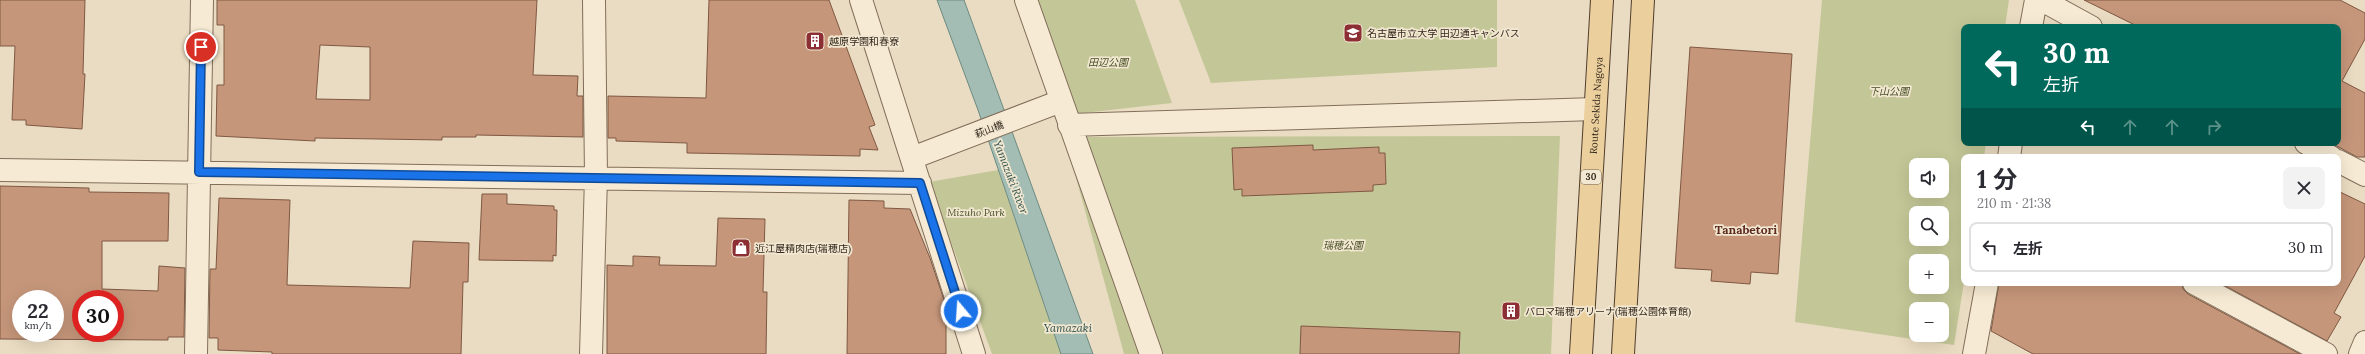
<!DOCTYPE html>
<html lang="ja">
<meta charset="utf-8">
<style>
body{margin:0;font-family:Lora,"Noto Sans JP",serif;background:#f2f2f3;color:#2b2b33;height:100vh;display:flex;flex-direction:column;font-size:15px;white-space:nowrap}
*{box-sizing:border-box;margin:0}
p{font-size:13px;color:#7c7c81}
.icon{flex:none;width:22px;height:22px;fill:none;stroke:currentColor;stroke-width:2;stroke-linecap:round;stroke-linejoin:round}
.map{position:relative;flex:1;overflow:hidden}
.drawer{position:absolute;left:1961px;top:154px;width:380px;height:132px;display:flex;flex-direction:column;background:#fff;border-radius:8px;box-shadow:0 4px 16px #0002}
.drawer>*{flex:none}
.top-card{position:absolute;left:1961px;top:24px;width:380px;height:122px;border-radius:8px;box-shadow:0 4px 16px #0002;background:#00695c;color:#fff;overflow:hidden}
.tools{position:absolute;left:1909px;top:158px;display:grid;gap:8px}
.tools a{display:grid;place-items:center;width:40px;height:40px;border-radius:8px;background:#fff;box-shadow:0 4px 16px #0002;font-size:20px}
.speed{position:absolute;left:12px;top:290px;display:flex;gap:8px;font-size:20px;font-weight:700;text-align:center}
.speed>*{display:grid;place-content:center;width:52px;height:52px;border-radius:50%;background:#fff;box-shadow:0 4px 16px #0002;line-height:1}
.speed small{font-size:10px;font-weight:400}
.speed .limit{border:6px solid #d22;background:#fff;color:#111}
.pin{position:absolute;display:grid;place-items:center;width:34px;height:34px;color:#fff;margin:-17px;border:2px solid #fff;border-radius:50%;box-shadow:0 1px 4px #0007}
.me{position:absolute;width:44px;margin:-22px;rotate:342deg;stroke-linejoin:round;filter:drop-shadow(0 0 3px #0008)}
.turn{display:flex;align-items:center;gap:14px;height:84px;padding:0 16px;font-size:18px}
.turn .icon{width:52px;height:52px;stroke-width:2.5}
.turn b{display:block;font-size:28px;line-height:34px}
.lanes{display:flex;align-items:center;height:38px;padding:0 16px;background:#0003;justify-content:center;gap:20px;direction:ltr}
.lanes .off{opacity:.35}
.round{display:grid;place-items:center;flex:none;width:42px;height:42px;border-radius:8px;background:#f2f2f3}
.summary{display:flex;align-items:center;justify-content:space-between;height:68px;padding:0 16px}
h1{font-size:24px;font-weight:700;line-height:30px}
ul{padding:0;list-style:none}
li{display:flex;align-items:center;gap:12px;height:50px;margin:0 8px 6px;padding:0 8px;border:2px solid #e1e1e2;border-radius:8px}
li div{flex:1}
li b{display:block;font-size:15px}
li em{font-style:normal}
.map>svg:first-child{display:block}
.green{fill:#c3c797;fill-rule:evenodd}
.water{fill:#a4bdb4;stroke:#6c8a81}
.building{fill:#c5967a;stroke:#7f5842;fill-rule:evenodd}
.lines{fill:none;stroke-linecap:round;stroke-linejoin:round}
.minor-casing{stroke:#826e5a;stroke-width:24}
.major-casing{stroke:#503d2e;stroke-width:24}
.minor{stroke:#f6ead4;stroke-width:22}
.major{stroke:#ebcf9c;stroke-width:22}
.route-casing{stroke:#114b97;stroke-width:10}
.route{stroke:#1a73e8;stroke-width:7}
.labels{text-anchor:middle;stroke-width:3.5;stroke-linejoin:round;paint-order:stroke}
.shield{fill:#f2e7d0;stroke:#6c6153;stroke-width:1}
.shield-label{font-size:9px;font-weight:bold;fill:#33271d}
.poi-label{font-size:10px;fill:#33271d;stroke:#f2e7d0;text-anchor:start}
.park-label{font-size:10px;font-style:italic;fill:#454e26;stroke:#f2e7d0}
.street-label{font-size:10px;fill:#33271d;stroke:#f2e7d0}
.water-label{font-size:11px;font-style:italic;fill:#2e514e;stroke:#f2e7d0}
.quarter-label{font-size:12px;font-weight:bold;fill:#5c2a20;stroke:#f2e7d0}
</style>
<div class="map">
<svg width="2365" height="354" viewBox="0 0 2365 354">
<rect width="100%" height="100%" fill="#eadcc2"/>
<path class="green" d="M1037 0H1135L1172 103 1075 114Z
M1179 0H1497V67L1211 83Z
M1822 0H2009L2005 27H1964V143H1986L1984 157H1964V282L1954 345 1795 322ZM1916 165H1942V191H1916ZM1916 213H1942V239H1916ZM1916 261H1942V287H1916ZM1916 309H1942V335H1916Z
M1560 136 1551 354H1124L1065 137Z
M998 170 1061 354H992L929 182Z"/>
<path class="water" d="M937 0H964L1093 354H1061L978 110Z"/>
<path class="building" d="M0 0H85L83 74H85L82 129 26 125V120H12L15 46H0Z
M217 0H537L533 75 578 76 577 96H583V137L476 135V137H442V140L315 138V141L216 136 217 85H224V25H217ZM320 45 370 47V100L316 99Z
M709 0H829L875 125 869 127 878 150 860 149V156L687 153V143L616 141V138H608V96L706 98Z
M2084 0H2340L2365 13V39L2342 81 2365 93V157H2357L2335 145 2338 143V27H2139Z
M1690 47 1792 54 1778 274 1751 272 1750 284 1711 281 1712 270 1675 268Z
M1313 145V150L1379 147V153H1385L1386 184 1373 185V191L1242 196V189L1234 190 1232 148Z
M0 186 89 188V192L169 193 168 241H102V289L158 291 159 266 185 268 184 337H168V340L0 339ZM21 299H55V333H21ZM81 299H115V333H81Z
M2338 191 2365 204V256L2334 313 2341 317 2327 341 2220 283H2338Z
M482 194H507V204L554 206V210H557L556 256 553 255V261L479 260Z
M219 198 290 200 287 285 410 288 413 241 469 243 468 282H463L461 354H272V352L218 350V338H209L210 269H216Z
M849 200 884 201V208L910 209 930 258 946 306V354H847Z
M718 218 765 219 763 292H767L766 354H607V265L633 266V256L660 257 659 265 716 266Z
M1999 283H2182L2183 289 2188 294 2300 354H2033L1991 331Z
M1301 326 1460 332 1459 354H1300Z"/>
<g class="lines">
<defs>
<path id="minor" d="M861 0 974 354
M1026 0 1151 354
M2042 0 2091 27
M2031 27 2036 0
M1069 125 1595 109
M2306 143 2331 157
M2009 157 2011 143
M912 158 1061 101
M2338 161 2365 175
M0 170 920 183
M2194 283 2326 354
M196 354 202 0
M591 354 596 177 594 0
M1974 354 1987 283
M2360 354 2365 342"/>
<g id="major">
<path id="s1" d="M1581 354 1602 0"/>
<path d="M1623 354 1643 0"/>
</g>
</defs>
<use href="#minor" class="minor-casing"/>
<use href="#major" class="major-casing"/>
<use href="#minor" class="minor"/>
<use href="#major" class="major"/>
</g>
<g class="lines">
<defs>
<path id="route" d="M201 47 199 172 920 183 961 311"/>
</defs>
<use href="#route" class="route-casing"/>
<use href="#route" class="route"/>
</g>
<defs>
<symbol id="university-square" viewBox="-11 -11 22 22"><rect x="-9" y="-9" width="18" height="18" rx="4" fill="#8c2f34" stroke="#f2e7d0"/><path d="M0-5L7-2L0 1L-7-2ZM-4 1L0 2.5L4 1V4Q0 6-4 4Z" fill="#fff"/></symbol>
<symbol id="building-square" viewBox="-11 -11 22 22"><rect x="-9" y="-9" width="18" height="18" rx="4" fill="#8c2f34" stroke="#f2e7d0"/><path d="M-4-6H4V6H1V3H-1V6H-4ZM-2.5-4.3h1.7v1.8h-1.7ZM.8-4.3h1.7v1.8H.8ZM-2.5-1h1.7V.8h-1.7ZM.8-1h1.7V.8H.8Z" fill="#fff"/></symbol>
<symbol id="shop-square" viewBox="-11 -11 22 22"><rect x="-9" y="-9" width="18" height="18" rx="4" fill="#8c2f34" stroke="#f2e7d0"/><path d="M-5-2.5h2.3a2.7 3.5 0 0 1 5.4 0H5L5.5 6h-11ZM-1.5-2.5h3a1.5 2.3 0 0 0-3 0Z" fill="#fff"/></symbol>
</defs>
<g fill-rule="evenodd">
<use href="#university-square" x="1342" y="22" width="22" height="22"/>
<use href="#building-square" x="804" y="30" width="22" height="22"/>
<use href="#shop-square" x="730" y="237" width="22" height="22"/>
<use href="#building-square" x="1500" y="300" width="22" height="22"/>
</g>
<g class="labels">
<rect class="shield" x="1581" y="170" width="20" height="14" rx="3"/>
<g class="shield-label">
<text x="1591" y="180">30</text>
</g>
<g class="poi-label">
<text x="1367" y="37">名古屋市立大学 田辺通キャンパス</text>
<text x="829" y="45">越原学園和春寮</text>
<text x="755" y="252">近江屋精肉店(瑞穂店)</text>
<text x="1525" y="315">パロマ瑞穂アリーナ(瑞穂公園体育館)</text>
</g>
<g class="park-label">
<text x="1108" y="66">田辺公園</text>
<text x="1889" y="95">下山公園</text>
<text x="976" y="216">Mizuho Park</text>
<text x="1343" y="249">瑞穂公園</text>
</g>
<g class="street-label">
<text dy="4" stroke="none"><textPath href="#s1" startOffset="249">Route Sekida Nagoya</textPath></text>
<text transform="translate(989 129) rotate(-21)" y="4">萩山橋</text>
</g>
<g class="water-label">
<text transform="translate(1011 177) rotate(69)" y="4">Yamazaki River</text>
<text x="1068" y="332">Yamazaki</text>
</g>
<g class="quarter-label">
<text x="1746" y="234">Tanabetori</text>
</g>
</g>
</svg>
<div class="tools">
<a><svg class="icon" aria-label="sound" viewBox="0 0 24 24"><path d="M4 9h4l5-4v14l-5-4H4zM17 9q2 3 0 6"/></svg></a>
<a><svg class="icon" aria-label="search" viewBox="0 0 24 24"><circle cx="10" cy="10" r="6"/><path d="M15 15l6 6"/></svg></a>
<a>+</a>
<a>−</a>
</div>
<div class="speed"><div>22<small>km/h</small></div><div class="limit">30</div></div>
<div class="pin" style="left:201px;top:47px;background:#d93025"><svg class="icon" aria-label="arrive" viewBox="0 0 24 24"><path d="M6 21V4h12l-3 4 3 4H6"/></svg></div>
<svg class="me" style="left:961px;top:311px" viewBox="-20 -20 40 40"><circle r="17" fill="#1a73e8" stroke="#fff" stroke-width="3"/><path d="M0-11L8 9 0 5-8 9z" fill="#fff"/></svg>
<div class="top-card">
<div class="turn"><svg class="icon" aria-label="left" viewBox="0 0 24 24"><path d="M17 20v-9H6M10 6l-5 5 5 5"/></svg><div><b>30 m</b>左折</div></div>
<div class="lanes"><svg class="icon" aria-label="left" viewBox="0 0 24 24"><path d="M17 20v-9H6M10 6l-5 5 5 5"/></svg><svg class="icon off" aria-label="ahead" viewBox="0 0 24 24"><path d="M12 20V5M6 11l6-6 6 6"/></svg><svg class="icon off" aria-label="ahead" viewBox="0 0 24 24"><path d="M12 20V5M6 11l6-6 6 6"/></svg><svg class="icon off" aria-label="right" viewBox="0 0 24 24"><path d="M7 20v-9h11M14 6l5 5-5 5"/></svg></div>
</div>
<section class="drawer">
<div class="summary"><div><h1>1 分</h1><p>210 m · 21:38</p></div><a class="round"><svg class="icon" aria-label="close" viewBox="0 0 24 24"><path d="M6 6l12 12M18 6L6 18"/></svg></a></div>
<ul>
<li><svg class="icon" aria-label="left" viewBox="0 0 24 24"><path d="M17 20v-9H6M10 6l-5 5 5 5"/></svg><div><b>左折</b></div><em>30 m</em></li>
</ul>
</section>
</div>
